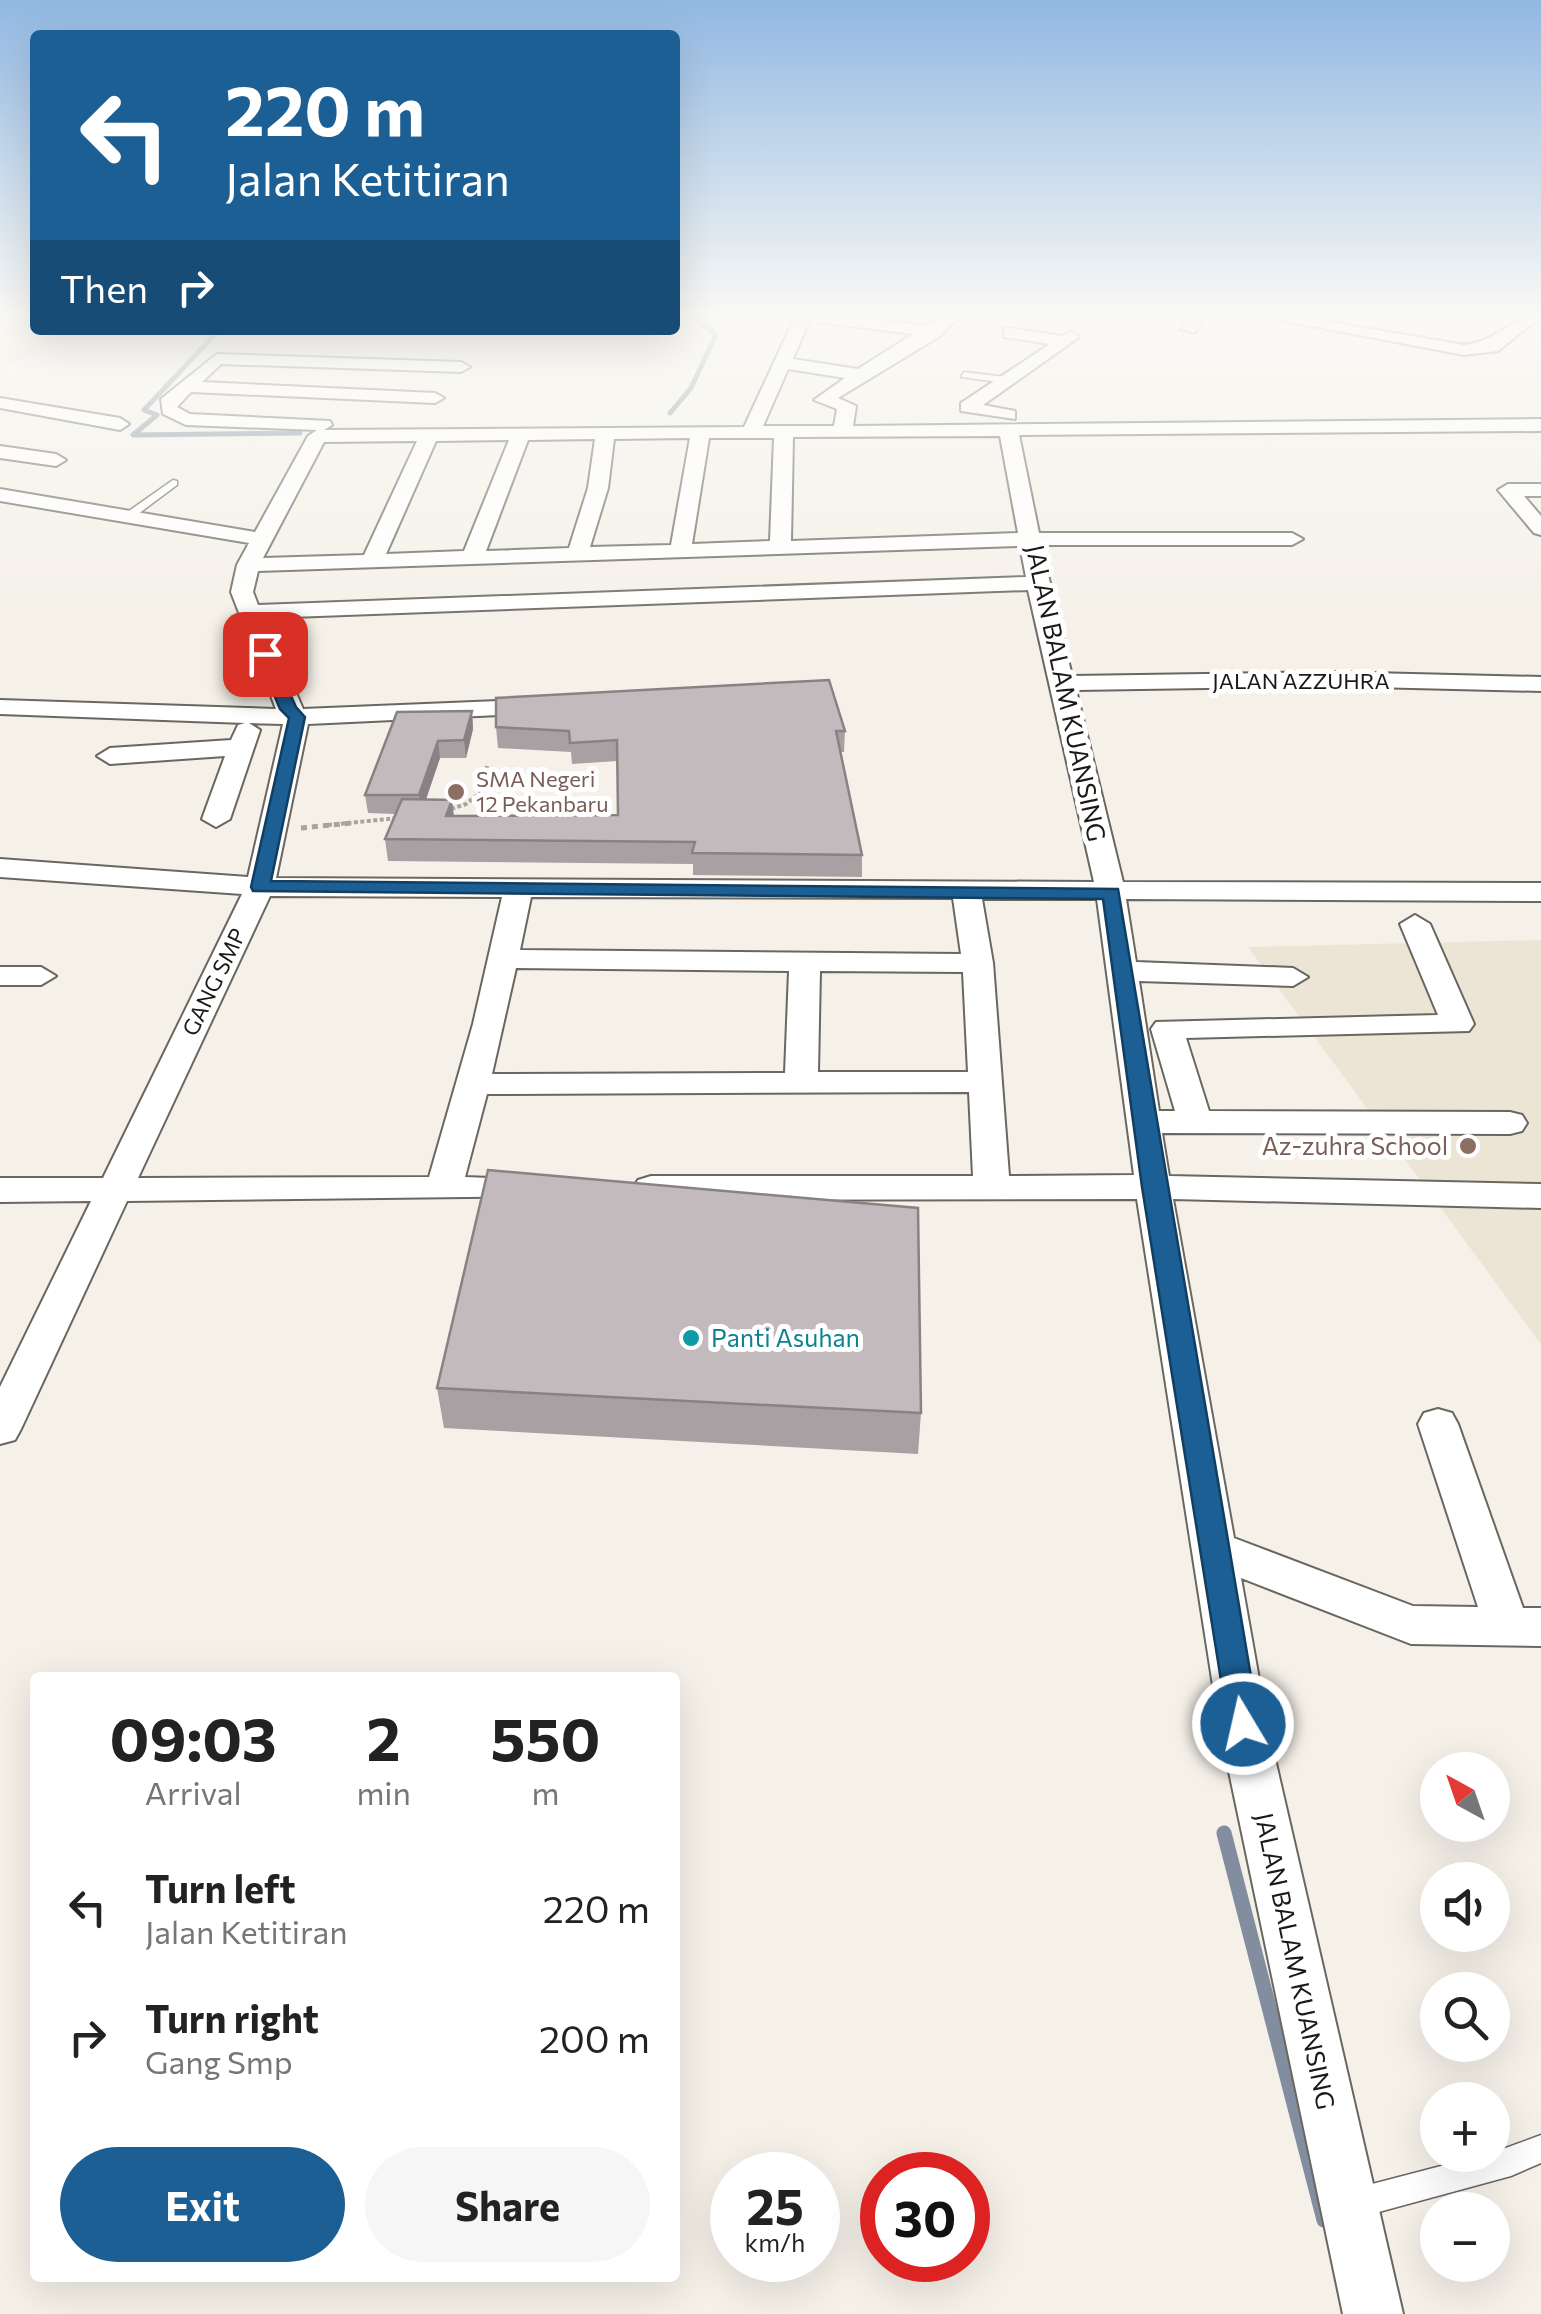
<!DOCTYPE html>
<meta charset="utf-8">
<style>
body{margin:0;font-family:Commissioner,sans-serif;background:#f6f6f6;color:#222;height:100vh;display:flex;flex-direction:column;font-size:38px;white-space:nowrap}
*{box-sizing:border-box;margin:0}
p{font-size:32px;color:#767676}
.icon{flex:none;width:55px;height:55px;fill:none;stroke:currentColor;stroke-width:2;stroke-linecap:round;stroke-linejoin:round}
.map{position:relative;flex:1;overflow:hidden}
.panel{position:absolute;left:30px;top:1672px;width:650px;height:610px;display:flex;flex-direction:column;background:#fff;border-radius:10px;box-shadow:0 10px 40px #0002}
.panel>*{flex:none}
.banner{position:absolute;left:30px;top:30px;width:650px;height:305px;border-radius:10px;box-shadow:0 10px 40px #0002;background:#1c5f94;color:#fff;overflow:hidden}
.needle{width:65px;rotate:320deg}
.controls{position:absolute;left:1420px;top:1752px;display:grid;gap:20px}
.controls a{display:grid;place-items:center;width:90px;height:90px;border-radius:50%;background:#fff;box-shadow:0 10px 40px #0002;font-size:50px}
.speed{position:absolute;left:710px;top:2152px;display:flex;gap:20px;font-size:50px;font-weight:700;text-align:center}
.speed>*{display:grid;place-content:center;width:130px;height:130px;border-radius:50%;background:#fff;box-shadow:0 10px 40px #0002;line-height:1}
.speed small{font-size:25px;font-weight:400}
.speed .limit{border:15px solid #d22;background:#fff;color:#111}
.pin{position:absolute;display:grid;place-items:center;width:85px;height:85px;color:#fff;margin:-42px;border-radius:20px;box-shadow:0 5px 15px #0006}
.me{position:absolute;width:110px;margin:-55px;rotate:351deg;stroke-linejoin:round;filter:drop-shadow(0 0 8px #0008)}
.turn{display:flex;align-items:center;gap:35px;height:210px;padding:0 30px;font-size:45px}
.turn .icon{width:130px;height:130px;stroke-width:2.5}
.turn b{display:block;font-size:70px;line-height:85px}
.then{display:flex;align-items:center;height:95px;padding:0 30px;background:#0003;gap:20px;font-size:38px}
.eta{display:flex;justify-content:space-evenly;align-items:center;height:170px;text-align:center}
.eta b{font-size:60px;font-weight:700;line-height:70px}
.primary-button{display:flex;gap:20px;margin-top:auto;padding:20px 30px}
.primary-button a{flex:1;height:115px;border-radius:60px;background:#1c5f94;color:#fff;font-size:40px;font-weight:700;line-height:115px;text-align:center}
.primary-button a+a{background:#f6f6f6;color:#222}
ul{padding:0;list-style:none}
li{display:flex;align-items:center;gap:30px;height:130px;padding:0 30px}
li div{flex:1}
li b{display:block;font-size:38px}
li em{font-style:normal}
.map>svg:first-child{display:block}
.built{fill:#ece5d6}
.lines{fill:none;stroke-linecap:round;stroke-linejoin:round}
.stream-far1{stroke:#828d9f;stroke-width:5}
.stream{stroke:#828d9f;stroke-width:15}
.lane-casing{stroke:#6a6760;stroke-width:3}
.street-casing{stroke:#6a6760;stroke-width:4}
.path-far1{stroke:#a7a49d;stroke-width:4;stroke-dasharray:4 2.5;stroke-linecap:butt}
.path{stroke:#a7a49d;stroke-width:5;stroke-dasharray:6 5;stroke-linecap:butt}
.lane{fill:#fff;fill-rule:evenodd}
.street{fill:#fff;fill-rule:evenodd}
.wall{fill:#a8a0a3}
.shaded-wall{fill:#888285}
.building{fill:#c3babe;stroke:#888285;stroke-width:2.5}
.route{fill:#1c5f94;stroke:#123e60;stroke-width:2.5}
.education-dot{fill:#8d6e63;stroke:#fff;stroke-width:4}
.culture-dot{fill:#0f9aa8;stroke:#fff;stroke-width:4}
.labels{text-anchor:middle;stroke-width:10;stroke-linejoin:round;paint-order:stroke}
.far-street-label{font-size:22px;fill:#1b1916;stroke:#fff}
.far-education-label{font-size:22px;fill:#785e54;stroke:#fff;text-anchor:start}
.street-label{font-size:25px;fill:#1b1916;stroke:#fff}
.education-label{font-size:25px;fill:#785e54;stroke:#fff;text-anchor:end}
.culture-label{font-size:25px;fill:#0d838f;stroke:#fff;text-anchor:start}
</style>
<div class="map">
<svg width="1541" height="2314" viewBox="0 0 1541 2314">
<rect width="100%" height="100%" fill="#f5f1e9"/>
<path class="built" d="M0 317H35V330H80L0 370Z
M1541 940V1344L1248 947Z"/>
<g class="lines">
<path class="stream-far1" d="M219 330 144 410 157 415 133 435 300 433
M670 413 691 388 716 335 694 317"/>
<path class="stream" d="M1224 1833 1324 2220"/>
<defs>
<path id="lane" d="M964 372 1006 377 1010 380 1006 383 961 377Z
M173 480 177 481V485L134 517H126V513Z
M1541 2135V2163L1511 2176 1353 2219 1343 2214 1338 2204 1343 2194 1353 2189 1483 2155H1492V2153Z"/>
<path id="street" d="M795 317H856L926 326 940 317H959L940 336 838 398 856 406 853 426 1541 419V431L1019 435 1039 533H1292L1303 539 1292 545H1041L1072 676 1329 672 1541 677V691L1329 686 1076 690 1123 882 1541 883V901L1126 899 1136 962 1293 968 1308 977 1293 986 1139 981 1159 1111H1175L1151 1029 1156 1022 1438 1015 1400 924 1415 915 1430 924 1474 1024 1469 1031 1186 1038 1209 1111 1510 1112 1522 1115 1527 1123 1522 1131 1510 1134 1162 1133 1169 1176 1541 1184V1208L1173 1199 1234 1538 1413 1606 1478 1607 1418 1424 1424 1413 1438 1409 1452 1413 1458 1424 1523 1608H1541V1646L1411 1644 1241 1578 1267 1724 1403 2314H1343L1219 1724 1137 1199 651 1200 638 1196 633 1188 638 1180 651 1176H973L969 1092 487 1094 465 1177 542 1180 547 1188 542 1196 127 1201 21 1429 15 1440 0 1444V1387L91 1201 0 1202V1178H103L242 894 0 877V859L248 877 283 724 249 723 260 730 230 819 216 827 202 819 225 756 110 764 97 756 110 748 231 740 238 725 245 723 0 714V700L276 709 231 592 237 565 249 543 0 501V489L255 532 308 436 317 430 186 425 163 414 161 399 217 354 461 362 470 367 461 372 221 364 202 382 435 393 444 398 435 403 191 392 177 407 190 414 330 421 332 425 324 430 744 427ZM810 319 817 322 913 334 858 369 793 359ZM788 369 845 378 814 400 837 409 834 426H763ZM1000 436 1018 533 791 541 793 437ZM690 438 671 545 590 547 608 488 614 439ZM709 438H774L770 541 692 544ZM595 439 588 488 569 548 486 551 528 440ZM509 440 464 551 386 554 436 441ZM417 441 364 555 263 558 324 442ZM1020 546 1026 577 258 605 253 592 258 571ZM1028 590 1094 882 276 878 308 724 544 713 556 706 544 699 303 709 264 618ZM270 896 502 897 473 1024 429 1177 138 1178ZM531 897 953 898 961 954 520 950ZM982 899H1097L1134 1175 1009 1176 993 963ZM516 968 789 971 785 1073 492 1074ZM820 971 963 972 968 1072H818Z
M1188 317H1204L1195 333 1181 329Z
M1264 317H1301L1464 345C1499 341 1508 317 1540 317L1498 351 1464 355Z
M1010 328 1062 336 1071 332 1079 337 983 405 1015 411V419L961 411V403L1050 344 1004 337V329Z
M0 398 120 418 129 424 120 430 0 408Z
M0 446 56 454 66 460 56 466 0 458Z
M1508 484H1541V496H1524L1541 516V535L1534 533 1498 490Z
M0 967H41L56 976 41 985H0Z"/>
</defs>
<use href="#lane" class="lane-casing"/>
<use href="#street" class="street-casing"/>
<path class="path-far1" d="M445 811 466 804 484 790 487 765
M328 825 398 818"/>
<path class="path" d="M301 828 352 823"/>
<use href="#lane" class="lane"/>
<use href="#street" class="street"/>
</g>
<path class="wall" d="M472 711 473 729 466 758H440L426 799 452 800 454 816 618 815 617 761 572 764 571 752 498 748 496 727 845 731 844 752H840L862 855V877L693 875V864L388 861 385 839 395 814 368 813 365 795Z
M437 1388 921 1413 918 1454 444 1428Z"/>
<path class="shaded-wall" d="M472 711 473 729 466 758 464 740Z
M438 741 440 758 421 814 419 795Z
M452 800 454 821 446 816Z"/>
<path class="building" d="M829 680 845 731H836L862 855 692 853 695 842 385 839 402 799 452 800 446 816 618 815 617 740 570 743 569 731 496 727V698Z
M472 711 464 740 438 741 419 795H365L397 712Z
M488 1170 918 1208 921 1413 437 1388Z"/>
<linearGradient id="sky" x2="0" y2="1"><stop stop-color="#91b8e2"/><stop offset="0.49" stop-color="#faf9f5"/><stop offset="1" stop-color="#faf9f5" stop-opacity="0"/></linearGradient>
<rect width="1541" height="641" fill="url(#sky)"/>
<path class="route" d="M265 649 272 654 296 707 305 717 271 881 1118 889 1259 1724 1254 1734 1243 1738 1232 1734 1228 1724 1142 1187 1103 899 253 891 251 887 289 718 280 709 257 654Z"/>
<g class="education-dot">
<circle cx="456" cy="792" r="10"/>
<circle cx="1468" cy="1146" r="10"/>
</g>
<circle class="culture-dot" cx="691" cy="1338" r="10"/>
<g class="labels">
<g class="far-street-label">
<text x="1301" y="689">JALAN AZZUHRA</text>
<text transform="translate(214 982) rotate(-64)" y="8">GANG SMP</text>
</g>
<g class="far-education-label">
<text x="476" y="787">SMA Negeri<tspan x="476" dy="25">12 Pekanbaru</tspan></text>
</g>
<g class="street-label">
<text transform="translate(1066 693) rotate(78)" y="9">JALAN BALAM KUANSING</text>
<text transform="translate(1295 1961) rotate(78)" y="9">JALAN BALAM KUANSING</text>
</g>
<g class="education-label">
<text x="1448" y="1155">Az-zuhra School</text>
</g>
<g class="culture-label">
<text x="711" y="1347">Panti Asuhan</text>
</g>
</g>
</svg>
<div class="controls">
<a><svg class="needle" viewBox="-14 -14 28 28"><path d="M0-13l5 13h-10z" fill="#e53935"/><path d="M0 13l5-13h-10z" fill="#767676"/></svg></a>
<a><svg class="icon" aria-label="sound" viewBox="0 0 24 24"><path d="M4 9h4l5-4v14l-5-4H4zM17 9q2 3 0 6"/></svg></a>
<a><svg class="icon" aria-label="search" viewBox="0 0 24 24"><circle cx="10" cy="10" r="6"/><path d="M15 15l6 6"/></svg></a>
<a>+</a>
<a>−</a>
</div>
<div class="speed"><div>25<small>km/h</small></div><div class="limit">30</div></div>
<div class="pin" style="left:265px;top:654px;background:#d93025"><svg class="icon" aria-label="arrive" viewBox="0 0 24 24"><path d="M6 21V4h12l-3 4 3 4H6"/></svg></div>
<svg class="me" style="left:1243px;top:1724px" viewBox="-20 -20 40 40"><circle r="17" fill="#1c5f94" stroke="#fff" stroke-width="3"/><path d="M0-11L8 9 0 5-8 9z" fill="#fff"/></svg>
<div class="banner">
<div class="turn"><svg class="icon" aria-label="left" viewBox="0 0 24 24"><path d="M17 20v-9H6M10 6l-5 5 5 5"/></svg><div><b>220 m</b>Jalan Ketitiran</div></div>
<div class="then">Then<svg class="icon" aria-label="right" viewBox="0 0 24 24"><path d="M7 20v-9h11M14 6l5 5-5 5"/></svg></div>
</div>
<section class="panel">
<div class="eta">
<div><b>09:03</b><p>Arrival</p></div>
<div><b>2</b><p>min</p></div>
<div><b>550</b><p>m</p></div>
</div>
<ul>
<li><svg class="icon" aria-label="left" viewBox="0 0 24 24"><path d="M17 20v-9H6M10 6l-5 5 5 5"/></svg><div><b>Turn left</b><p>Jalan Ketitiran</p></div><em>220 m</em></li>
<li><svg class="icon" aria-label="right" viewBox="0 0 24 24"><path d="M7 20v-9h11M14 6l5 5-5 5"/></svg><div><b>Turn right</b><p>Gang Smp</p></div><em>200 m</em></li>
</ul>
<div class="primary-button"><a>Exit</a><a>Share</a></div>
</section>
</div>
